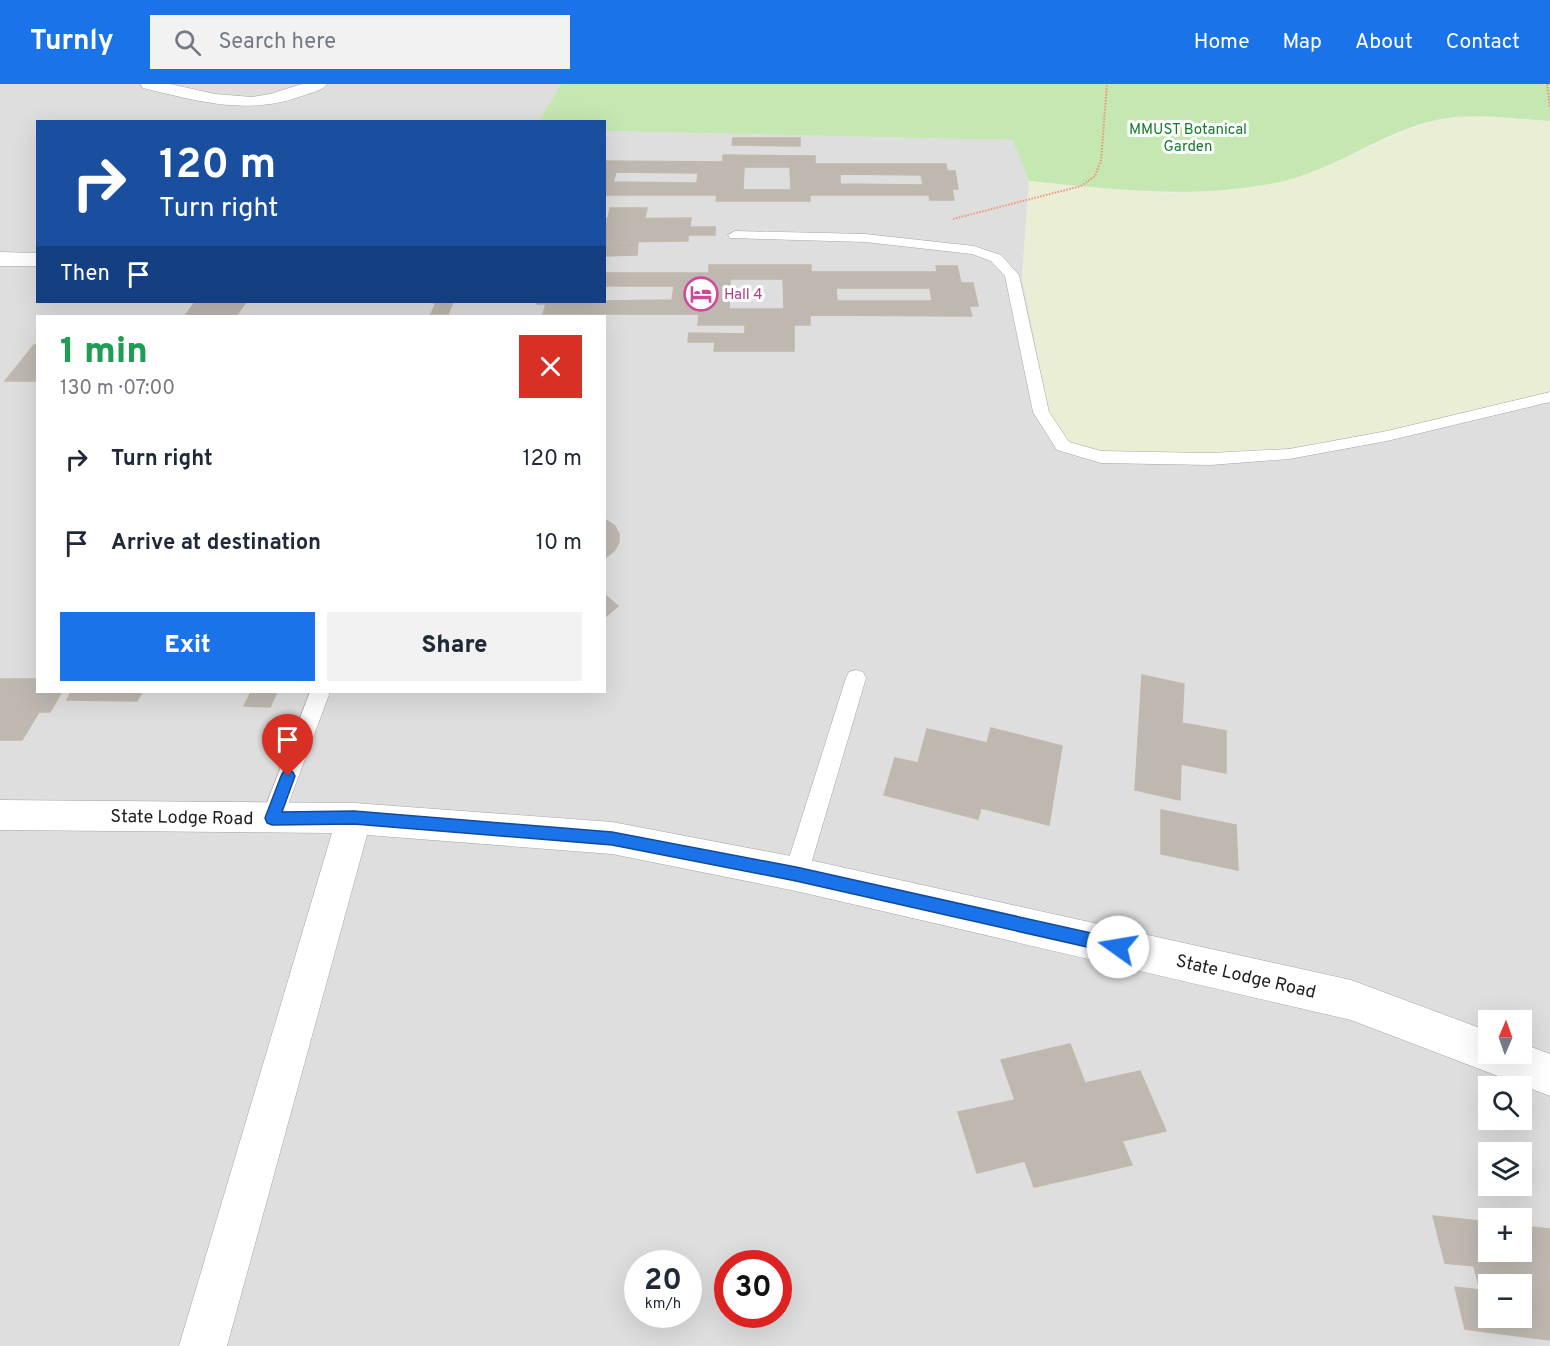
<!DOCTYPE html>
<meta charset="utf-8">
<style>
body{margin:0;font-family:Overpass,sans-serif;background:#f2f2f3;color:#1f2937;height:100vh;display:flex;flex-direction:column;font-size:22px;white-space:nowrap}
*{box-sizing:border-box;margin:0}
p{font-size:20px;color:#747a83}
.icon{flex:none;width:33px;height:33px;fill:none;stroke:currentColor;stroke-width:2;stroke-linecap:round;stroke-linejoin:round}
.map{position:relative;flex:1;overflow:hidden}
.details{position:absolute;left:36px;top:231px;width:570px;height:378px;display:flex;flex-direction:column;background:#fff;border-radius:0px;box-shadow:0 6px 24px #0002}
.details>*{flex:none}
.guide{position:absolute;left:36px;top:36px;width:570px;height:183px;border-radius:0px;box-shadow:0 6px 24px #0002;background:#1a4fa0;color:#fff;overflow:hidden}
.needle{width:39px;rotate:2deg}
.fabs{position:absolute;left:1478px;top:926px;display:grid;gap:12px}
.fabs a{display:grid;place-items:center;width:54px;height:54px;border-radius:0px;background:#fff;box-shadow:0 6px 24px #0002;font-size:30px}
.speed{position:absolute;left:624px;top:1166px;display:flex;gap:12px;font-size:30px;font-weight:700;text-align:center}
.speed>*{display:grid;place-content:center;width:78px;height:78px;border-radius:50%;background:#fff;box-shadow:0 6px 24px #0002;line-height:1}
.speed small{font-size:15px;font-weight:400}
.speed .limit{border:9px solid #d22;background:#fff;color:#111}
.pin{position:absolute;display:grid;place-items:center;width:51px;height:51px;color:#fff;margin:-62px -26px;border-radius:50% 50% 50% 0;rotate:-45deg;box-shadow:0 0 6px #0007}
.pin .icon{rotate:45deg}
.me{position:absolute;width:66px;margin:-33px;rotate:283deg;stroke-linejoin:round;filter:drop-shadow(0 0 4px #0008)}
.turn{display:flex;align-items:center;gap:21px;height:126px;padding:0 24px;font-size:27px}
.turn .icon{width:78px;height:78px;stroke-width:2.5}
.turn b{display:block;font-size:42px;line-height:51px}
.then{display:flex;align-items:center;height:57px;padding:0 24px;background:#0003;gap:12px;font-size:22px}
.round{display:grid;place-items:center;flex:none;width:63px;height:63px;border-radius:0px;background:#f2f2f3}
.head{display:flex;align-items:center;justify-content:space-between;height:102px;padding:0 24px}
h1{font-size:36px;font-weight:800;line-height:45px;color:#1e9e55}
.primary-button{display:flex;gap:12px;margin-top:auto;padding:12px 24px}
.primary-button a{flex:1;height:69px;border-radius:0px;background:#1a73e8;color:#fff;font-size:24px;font-weight:800;line-height:69px;text-align:center}
.primary-button a+a{background:#f2f2f3;color:#1f2937}
ul{padding:0;list-style:none}
li{display:flex;align-items:center;gap:18px;height:84px;padding:0 24px}
li div{flex:1}
li b{display:block;font-size:22px}
li em{font-style:normal}
header{display:flex;align-items:center;gap:36px;box-sizing:border-box;height:84px;padding:0 30px;background:#1a73e8;color:#fff}
header strong{font-size:28px}
nav{display:flex;gap:33px;margin-inline-start:auto;font-size:21px}
.search{width:420px;height:54px;background:#f2f2f3;display:flex;align-items:center;gap:15px;box-sizing:border-box;padding:0 21px;border-radius:0px;color:#747a83;font-size:22px}
.map>svg:first-child{display:block}
.residential{fill:#dfdede;fill-rule:evenodd}
.farmland{fill:#e9eed5}
.grass{fill:#c5e7b2}
.building{fill:#beb8b1;stroke:#c2b8ab;stroke-width:1.5;fill-rule:evenodd}
.lines{fill:none;stroke-linecap:round;stroke-linejoin:round}
.service-casing{stroke:#a5a5a5;stroke-width:1}
.minor-casing{stroke:#a5a5a5;stroke-width:1}
.path{stroke:#f29477;stroke-width:2;stroke-dasharray:1.5 1.5;stroke-linecap:butt}
.service{fill:#fff;fill-rule:evenodd}
.minor{fill:#fff;fill-rule:evenodd}
.route{fill:#1a73e8;stroke:#114b97;stroke-width:1.5}
.labels{text-anchor:middle;stroke-width:6;stroke-linejoin:round;paint-order:stroke}
.far-park-label{font-size:15px;fill:#127c28;stroke:#fff}
.far-hotel-label{font-size:15px;fill:#b23c85;stroke:#fff;text-anchor:start}
.street-label{font-size:18px;fill:#212121;stroke:#fff}
</style>
<header>
<strong>Turnly</strong>
<div class="search"><svg class="icon" aria-label="search" viewBox="0 0 24 24"><circle cx="10" cy="10" r="6"/><path d="M15 15l6 6"/></svg>Search here</div>
<nav><a>Home</a><a>Map</a><a>About</a><a>Contact</a></nav>
</header>
<div class="map">
<svg width="1550" height="1262" viewBox="0 0 1550 1262">
<rect width="100%" height="100%" fill="#f1efe8"/>
<path class="residential" d="M0 0H561L539 37 38 38V218H604L605 47 1014 56 1029 97 1022 195 1204 373 1297 363 1391 347 1550 311V1262H0ZM38 232H604V608H38ZM1488 936H1521V969H1488ZM1488 1002H1521V1035H1488ZM1488 1068H1521V1101H1488ZM1488 1134H1521V1167H1488ZM638 1179H688V1230H638ZM728 1179H778V1230H728ZM1488 1200H1521V1233H1488Z"/>
<path class="farmland" d="M1466 32 1550 37V311L1391 347 1297 363 1204 373 1056 364 1022 195 1029 97 1169 109 1233 106 1280 98 1313 88 1408 46 1436 36Z"/>
<path class="grass" d="M561 0H1550V37C1513 35 1472 28 1436 36 1382 48 1335 86 1279 98 1194 116 1115 105 1029 97L1013 56 605 47 604 38 539 37Z"/>
<path class="building" d="M733 54H800V62L732 61Z
M723 71 815 72V80H946L947 87H955L958 105H952L954 116H930L929 111H810V117H716L717 111H604V77L723 78ZM744 83H790L791 106H743ZM616 88 698 89 697 99 613 98ZM840 90 921 91 923 101 840 100Z
M610 124H647L645 134H608Z
M691 134 690 143H715V151H688V157L604 158V135Z
M638 158 637 171 604 172V159Z
M709 181H811V188H937L936 182H957L961 199H973L978 222H969L972 232 810 231V241H698L699 230H543L546 220H537V218L672 216 674 202H604V189H709ZM730 195H783L784 225H729ZM836 204H930L932 217H837Z
M195 218H246L236 232H185Z
M429 218H453L448 230H431L436 219Z
M745 241H794V267H714L715 258H688L689 249 745 250Z
M34 261H38V297H5Z
M604 435 615 442 619 450V458L615 466 604 475Z
M604 510 618 522 604 534Z
M1142 591 1184 600 1182 639 1226 647V689L1181 680 1180 716 1135 706Z
M0 595H38V608L61 609 50 628H39L22 656H0Z
M71 608H142L137 617 67 616Z
M251 608H277L270 623 244 622Z
M991 644 1062 662 1049 741 981 724 978 735 884 711 895 674 918 679 927 645 987 659Z
M1161 726 1236 741 1238 786 1161 770Z
M1070 960 1085 999 1140 987 1166 1047 1122 1057 1132 1081 1034 1103 1025 1077 977 1089 958 1028 1015 1016 1001 976Z
M1433 1132 1488 1138V1167H1521V1142L1550 1145V1256L1465 1245 1455 1203 1480 1206 1474 1182 1445 1179ZM1488 1200H1521V1233H1488Z"/>
<g class="lines">
<defs>
<path id="service" d="M735 147 865 150 974 162 1001 171 1019 191 1049 328 1069 358 1101 367 1210 369 1289 365 1387 347 1550 308V318L1387 357 1289 375 1210 381 1101 379 1057 366 1033 328 1005 192 991 177 972 170 865 158 730 154 728 151Z
M856 586 863 588 866 594 808 790 804 798 796 801 788 798 784 790 846 594 849 588Z
M310 608H330L283 734 280 741 272 744 264 741 261 734Z"/>
<path id="minor" d="M140 0H170L215 10 252 13 270 10 302 0H327C322 7 310 9 302 12 247 32 197 17 143 4Z
M0 168 38 169V182H0Z
M0 716 354 719 612 738 796 773 1351 896 1488 947V969H1521V959L1550 970V1012L1351 936 796 807 612 770 367 751 227 1262H179L332 749 0 746Z"/>
</defs>
<use href="#service" class="service-casing"/>
<use href="#minor" class="minor-casing"/>
<path class="path" d="M1547 0 1550 24
M953 135 1081 102 1095 92 1101 76 1107 0"/>
<use href="#service" class="service"/>
<use href="#minor" class="minor"/>
</g>
<path class="route" d="M288 686 293 688 295 692 282 728 354 727 612 748 796 783 1118 855 1124 857 1126 863 1124 868 1118 870 796 797 612 761 354 740 272 741 267 739 265 734 281 692 283 688Z"/>
<defs>
<symbol id="hotel-ring" viewBox="-11 -11 22 22"><circle r="9.5" fill="#fff" stroke="#d1479c" stroke-width="1.5"/><path d="M-6-4.5h1.5V1H6V5H4.5V3h-9V5H-6ZM-4 0a1.8 1.8 0 1 1 3.6 0ZM.5 0V-2.5h3Q6-2.5 6 0Z" fill="#d1479c"/></symbol>
</defs>
<g fill-rule="evenodd">
<use href="#hotel-ring" x="682" y="191" width="38" height="38"/>
</g>
<g class="labels">
<g class="far-park-label">
<text x="1188" y="50">MMUST Botanical<tspan x="1188" dy="17">Garden</tspan></text>
</g>
<g class="far-hotel-label">
<text x="724" y="215">Hall 4</text>
</g>
<g class="street-label">
<text transform="translate(182 733) rotate(1)" y="6">State Lodge Road</text>
<text transform="translate(1246 892) rotate(13)" y="6">State Lodge Road</text>
</g>
</g>
</svg>
<div class="fabs">
<a><svg class="needle" viewBox="-14 -14 28 28"><path d="M0-13l5 13h-10z" fill="#e53935"/><path d="M0 13l5-13h-10z" fill="#747a83"/></svg></a>
<a><svg class="icon" aria-label="search" viewBox="0 0 24 24"><circle cx="10" cy="10" r="6"/><path d="M15 15l6 6"/></svg></a>
<a><svg class="icon" aria-label="layers" viewBox="0 0 24 24"><path d="M12 4l9 5-9 5-9-5zM3 14l9 5 9-5"/></svg></a>
<a>+</a>
<a>−</a>
</div>
<div class="speed"><div>20<small>km/h</small></div><div class="limit">30</div></div>
<div class="pin" style="left:288px;top:692px;background:#d93025"><svg class="icon" aria-label="arrive" viewBox="0 0 24 24"><path d="M6 21V4h12l-3 4 3 4H6"/></svg></div>
<svg class="me" style="left:1118px;top:863px" viewBox="-20 -20 40 40"><circle r="19" fill="#fff"/><path d="M0-13L10 11 0 6-10 11z" fill="#1a73e8"/></svg>
<div class="guide">
<div class="turn"><svg class="icon" aria-label="right" viewBox="0 0 24 24"><path d="M7 20v-9h11M14 6l5 5-5 5"/></svg><div><b>120 m</b>Turn right</div></div>
<div class="then">Then<svg class="icon" aria-label="arrive" viewBox="0 0 24 24"><path d="M6 21V4h12l-3 4 3 4H6"/></svg></div>
</div>
<section class="details">
<div class="head"><div><h1>1 min</h1><p>130 m · 07:00</p></div><a class="round" style="background:#d93025;color:#fff"><svg class="icon" aria-label="close" viewBox="0 0 24 24"><path d="M6 6l12 12M18 6L6 18"/></svg></a></div>
<ul>
<li><svg class="icon" aria-label="right" viewBox="0 0 24 24"><path d="M7 20v-9h11M14 6l5 5-5 5"/></svg><div><b>Turn right</b></div><em>120 m</em></li>
<li><svg class="icon" aria-label="arrive" viewBox="0 0 24 24"><path d="M6 21V4h12l-3 4 3 4H6"/></svg><div><b>Arrive at destination</b></div><em>10 m</em></li>
</ul>
<div class="primary-button"><a>Exit</a><a>Share</a></div>
</section>
</div>
